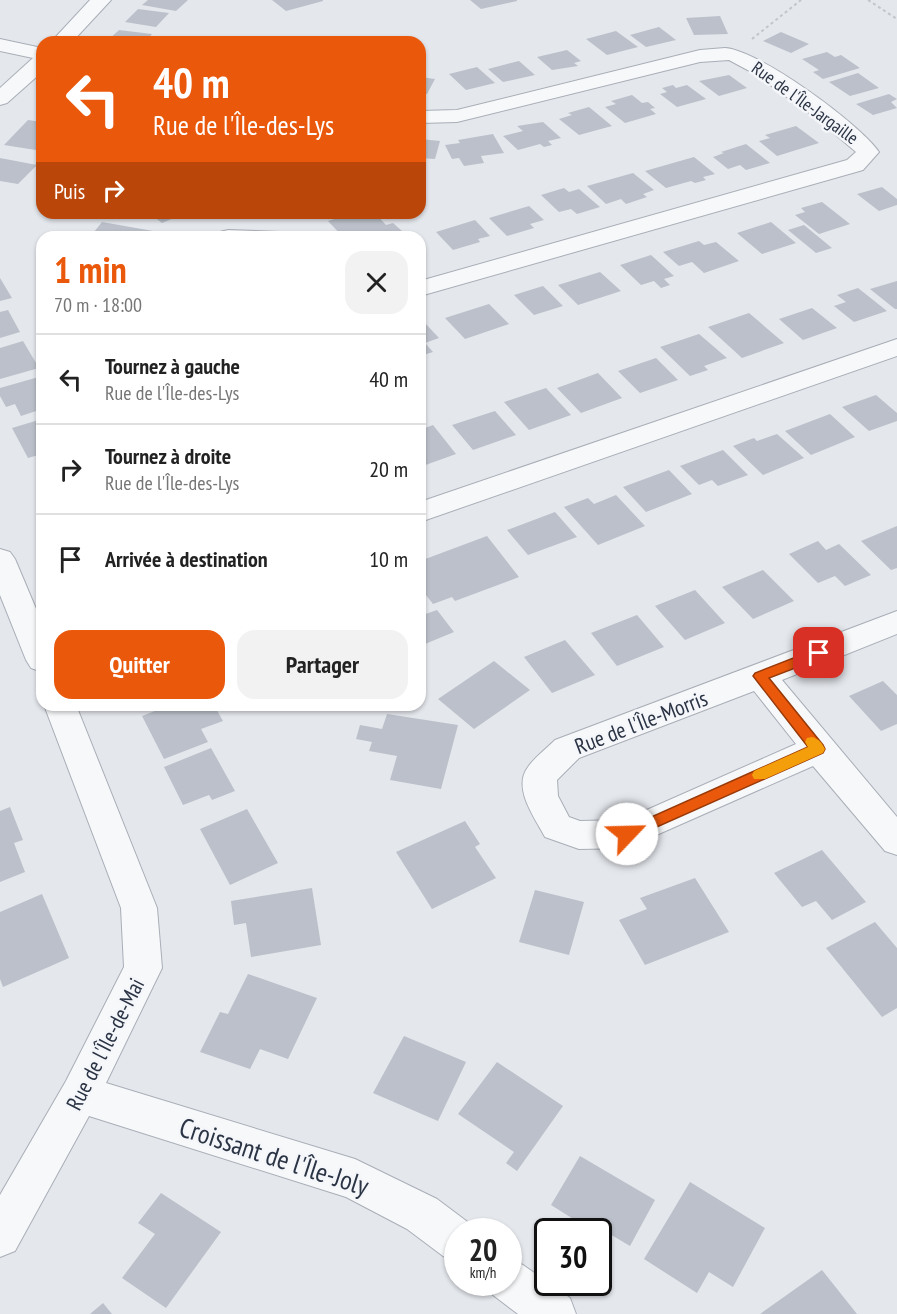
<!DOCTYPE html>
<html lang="fr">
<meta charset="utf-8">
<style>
body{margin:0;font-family:"PT Sans Narrow",sans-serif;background:#f2f2f2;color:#222;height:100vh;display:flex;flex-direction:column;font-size:22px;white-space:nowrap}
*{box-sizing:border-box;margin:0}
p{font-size:20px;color:#767676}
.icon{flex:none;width:33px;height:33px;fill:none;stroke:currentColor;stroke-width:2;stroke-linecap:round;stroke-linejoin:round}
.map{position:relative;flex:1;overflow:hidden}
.drawer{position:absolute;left:36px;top:231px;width:390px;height:480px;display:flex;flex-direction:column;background:#fff;border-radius:18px;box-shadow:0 2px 4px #0004}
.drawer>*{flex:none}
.top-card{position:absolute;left:36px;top:36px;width:390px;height:183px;border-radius:18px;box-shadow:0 2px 4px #0004;background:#ea580c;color:#fff;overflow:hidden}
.speed{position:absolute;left:444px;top:1218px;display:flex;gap:12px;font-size:30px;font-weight:700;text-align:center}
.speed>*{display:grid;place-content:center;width:78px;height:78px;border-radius:50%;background:#fff;box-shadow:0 2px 4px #0004;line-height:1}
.speed small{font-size:15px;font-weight:400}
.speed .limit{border:3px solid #111;border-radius:9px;background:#fff;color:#111}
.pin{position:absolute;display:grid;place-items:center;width:51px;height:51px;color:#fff;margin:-26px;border-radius:12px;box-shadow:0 3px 9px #0006}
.me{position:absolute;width:66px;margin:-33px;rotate:66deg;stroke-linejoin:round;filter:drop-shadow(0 0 4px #0008)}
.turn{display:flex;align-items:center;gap:21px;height:126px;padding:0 18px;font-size:27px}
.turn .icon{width:78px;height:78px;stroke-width:2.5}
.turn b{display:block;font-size:42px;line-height:51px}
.then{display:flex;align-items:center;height:57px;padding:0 18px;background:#0003;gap:12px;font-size:22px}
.round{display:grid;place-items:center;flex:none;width:63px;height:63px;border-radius:18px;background:#f2f2f2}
.overview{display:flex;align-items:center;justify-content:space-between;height:102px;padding:0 18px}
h1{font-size:36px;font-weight:800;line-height:45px;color:#ea580c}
.cta{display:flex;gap:12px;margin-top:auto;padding:12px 18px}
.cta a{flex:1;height:69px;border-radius:18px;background:#ea580c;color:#fff;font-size:24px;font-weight:800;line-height:69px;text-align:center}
.cta a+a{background:#f2f2f2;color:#222}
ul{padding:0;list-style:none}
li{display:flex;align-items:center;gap:18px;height:90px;padding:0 18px;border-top:2px solid #e0e0e0}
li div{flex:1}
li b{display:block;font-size:22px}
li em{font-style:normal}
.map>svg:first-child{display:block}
.building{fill:#bbc0ca}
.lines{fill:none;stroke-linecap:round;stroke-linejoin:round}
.street-casing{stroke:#a9aeb7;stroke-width:2}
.path{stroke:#c2c5cb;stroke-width:2;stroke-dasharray:3 3;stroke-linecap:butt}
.street{fill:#f7f8fa;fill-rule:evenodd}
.route{fill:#ea580c;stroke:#983908;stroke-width:1.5}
.slow{fill:#f59e0b}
.labels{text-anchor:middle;stroke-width:5;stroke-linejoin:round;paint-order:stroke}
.far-street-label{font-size:18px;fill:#2b3445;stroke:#f4f6f9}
.street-label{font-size:22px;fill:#2b3445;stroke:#f4f6f9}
.near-street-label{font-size:27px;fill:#2b3445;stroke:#f4f6f9}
</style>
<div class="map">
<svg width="897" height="1314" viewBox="0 0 897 1314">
<rect width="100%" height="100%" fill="#e4e7ec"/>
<path class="building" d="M148 0H188L176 11 142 5Z
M272 0H323V1L286 11Z
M470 0H517V1L481 9Z
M138 9 169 13 156 27 125 22Z
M720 16 728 34 694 35 686 18Z
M659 27 676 40 646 47 630 35Z
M119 30 152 34 145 42H106Z
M616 31 638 47 607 55 586 39Z
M781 32 809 44 791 53 763 41Z
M567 50 581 61 574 63 578 66 552 70 537 57Z
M827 52 835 57 841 55 860 68 823 79 813 72 819 70 802 59Z
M519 61 535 75 503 82 488 69Z
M477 67 495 83 466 90 449 74Z
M858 73 879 88 850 96 829 82Z
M729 75 747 88 719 96 699 81Z
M420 77 435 79 427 94 420 93Z
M673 85 676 88 687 85 706 99 677 107 660 94 667 92 662 88Z
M889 94 897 99 891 102 897 108 873 115 856 104Z
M632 95 642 103 648 102 655 108 650 109 656 114 625 123 605 107 616 104 611 101Z
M589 107 612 126 579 135 559 119 572 115 568 113Z
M28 120 42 122V151L4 145Z
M543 122 561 138 548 141 552 145 544 147 540 144 518 150 503 136 523 131 517 126Z
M796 126 819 143 777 156 759 141 770 138 765 135Z
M493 134 504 153 481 156 484 163 464 166 459 158 452 159 445 145 460 143 458 140Z
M420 139 440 141 435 159 420 158Z
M746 144 770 163 746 170 740 165 728 169 713 157 724 153 721 152Z
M694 157 715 174 703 177 706 180 695 183 691 181 666 188 645 171Z
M0 158 37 165 18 184 0 181Z
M633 173 654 190 643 194 647 197 626 204 621 199 606 204 587 186Z
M882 187 897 199V205L879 211 857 194Z
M564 188 569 192 579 189 600 207 577 214 571 209 559 212 541 195Z
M822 202 850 224 819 234 795 215 805 212 801 208Z
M529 206 544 220 530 224 534 228 507 236 489 218Z
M149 213H186L162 223Z
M375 213 386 225 393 223 402 231 383 237H343L328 221 350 214 354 219Z
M475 220 490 236 478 239 480 242 453 250 436 232Z
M102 222 153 231 148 237H90Z
M771 222 796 243 762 254 737 233Z
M804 225 832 248 816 253 788 230Z
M699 241 704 245 716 242 739 261 704 273 692 262 679 266 663 252Z
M651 255 674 276 664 279 670 285 661 288 654 281 641 285 620 265Z
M600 272 621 291 578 305 558 285Z
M0 278 12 298 0 301Z
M897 281V309H895L870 289Z
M543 286 563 306 534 315 514 295Z
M858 288 887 311 854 322 834 306 846 302 837 295Z
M489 304 509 324 465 339 445 318Z
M812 308 837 328 803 340 779 319Z
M8 310 20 332 0 338V312Z
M749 313 784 343 742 358 708 327Z
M425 323 439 338 425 343 433 352 420 356V324Z
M699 334 727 358 704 366 708 370 690 376 660 347Z
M23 341 39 368 0 379V348Z
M656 358 678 380 640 393 618 371Z
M598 373 622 398 581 413 557 388Z
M42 376V409L21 416 15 404 6 407 0 396V388Z
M546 388 571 415 529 430 504 402Z
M876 395 897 413V421L869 431 842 407Z
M495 411 516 435 473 450 452 425Z
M830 414 855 437 811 455 785 431Z
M42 419V454L28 458 12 428Z
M433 425 456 454 420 467V430Z
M777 434 804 458 763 475 733 446 754 438 757 441Z
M723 450 748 475 718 486 712 480 699 485 680 466Z
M669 470 692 494 646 512 623 487Z
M616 495 645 526 598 545 564 507 588 498 594 504Z
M555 512 577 537 528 555 507 530Z
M897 526V568L891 570 861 541Z
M487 536 519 577 455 601 452 597 433 604 426 595 420 598V561Z
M818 541 826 550 839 544 871 575 845 586 835 576 818 583 789 554Z
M763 570 794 601 753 619 722 587Z
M695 590 725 623 685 640 655 606Z
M437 610 454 632 425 644 420 637V616Z
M637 615 664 647 617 666 591 633Z
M565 640 595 675 552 693 524 657Z
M494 661 530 690 474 729 438 699Z
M883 681 897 695V724L881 731 849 696Z
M170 705H214L223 721 201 729 208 742 164 759 142 716Z
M387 714 458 725 441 789 390 780 397 756 369 751 372 742 356 739 360 725 382 729Z
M211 748 235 791 212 800 209 795 183 805 164 767Z
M10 807 23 840 14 843 25 872 0 882V811Z
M247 809 278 863 230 885 200 829Z
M465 821 480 844 475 847 496 878 432 909 396 852Z
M822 850 866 902 832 920 816 901 802 907 774 873Z
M695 878 729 932 645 965 619 920 647 909 640 898Z
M312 888 321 945 251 957 246 923 234 925 231 901Z
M535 890 584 902 569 955 519 942Z
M42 894 69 958 3 987 0 979V912Z
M875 922 897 948V1008L882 1017 826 948Z
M248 974 317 998 288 1059 260 1049 250 1069 200 1052 220 1012 228 1014Z
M404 1036 466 1062 438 1121 373 1093Z
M497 1062 563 1106 517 1171 506 1163 514 1152 458 1114Z
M580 1156 655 1200 630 1246 603 1230 600 1235 598 1232H594L551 1205Z
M690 1182 765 1228 733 1287 709 1272 697 1293 644 1259Z
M161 1193 221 1232 166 1308 122 1278 155 1234 138 1223Z
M822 1270 857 1314H760Z
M103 1303 112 1314H90Z"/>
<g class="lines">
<defs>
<path id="street" d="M90 0H111L72 42H51Z
M0 39 42 48V72L7 103 0 105V88L33 58 0 51Z
M725 48C759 50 860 124 879 152L863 170 420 296V281L847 160 856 152 816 118 755 74 729 60 700 62 457 122 420 123V111L457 110 700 50Z
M228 230 279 232 283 237H216L220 232Z
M897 339V356L420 522V502Z
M0 549 10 552 15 559 42 623V672L31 668 26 660 0 595Z
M897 611V634L782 680 897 817V855L885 851 813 766 627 848 579 849 545 837C535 818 512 788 528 767 535 757 547 748 555 740ZM754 691 796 744 624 820 580 821 569 817 558 796 557 780 579 758Z
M44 705H76L157 908 162 968 106 1083 355 1159 437 1199 473 1226 475 1232H458V1262L443 1256 407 1229 346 1197 89 1116 15 1251 0 1257V1195L66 1081 124 967 121 908Z
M508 1259 523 1265 570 1298 576 1314H518L493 1295 487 1282H508Z"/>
</defs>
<use href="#street" class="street-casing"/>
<path class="path" d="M868 0 897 19
M752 39 801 0"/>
<use href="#street" class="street"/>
</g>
<path class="route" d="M819 648 824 649 826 653 824 657 769 678 823 745 825 749 823 753 632 838 627 840 622 838 619 834 622 830 808 747 753 676 755 673Z"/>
<path class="slow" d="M812 737C819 739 822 743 825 749L823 753 765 779H754L752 775 754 771 808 747 805 742 807 738Z"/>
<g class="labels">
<g class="far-street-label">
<text transform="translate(805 103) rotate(36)" y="6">Rue de l'Île-Jargaille</text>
</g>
<g class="street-label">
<text transform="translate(641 722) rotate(-21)" y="8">Rue de l'Île-Morris</text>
<text transform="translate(105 1044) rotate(-63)" y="8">Rue de l'Île-de-Mai</text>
</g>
<g class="near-street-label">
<text transform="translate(274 1157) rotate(18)" y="9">Croissant de l'Île-Joly</text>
</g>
</g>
</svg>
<div class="speed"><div>20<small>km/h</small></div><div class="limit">30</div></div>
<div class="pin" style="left:819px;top:653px;background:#d93025"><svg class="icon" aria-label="arrive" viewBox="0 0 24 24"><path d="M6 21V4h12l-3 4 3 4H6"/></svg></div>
<svg class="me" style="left:627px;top:834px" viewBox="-20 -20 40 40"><circle r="19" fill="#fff"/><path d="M0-13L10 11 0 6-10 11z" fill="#ea580c"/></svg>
<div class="top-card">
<div class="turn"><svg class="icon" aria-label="left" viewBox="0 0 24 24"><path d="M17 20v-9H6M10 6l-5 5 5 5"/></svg><div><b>40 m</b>Rue de l'Île-des-Lys</div></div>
<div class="then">Puis<svg class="icon" aria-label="right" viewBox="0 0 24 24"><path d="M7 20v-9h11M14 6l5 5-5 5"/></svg></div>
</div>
<section class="drawer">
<div class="overview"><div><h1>1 min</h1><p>70 m · 18:00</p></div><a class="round"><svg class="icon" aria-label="close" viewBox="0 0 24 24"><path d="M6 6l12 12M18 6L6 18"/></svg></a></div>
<ul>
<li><svg class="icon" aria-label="left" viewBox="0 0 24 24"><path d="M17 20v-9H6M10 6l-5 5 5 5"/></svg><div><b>Tournez à gauche</b><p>Rue de l'Île-des-Lys</p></div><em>40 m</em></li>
<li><svg class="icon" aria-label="right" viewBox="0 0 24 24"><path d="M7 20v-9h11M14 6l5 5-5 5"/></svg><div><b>Tournez à droite</b><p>Rue de l'Île-des-Lys</p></div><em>20 m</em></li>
<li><svg class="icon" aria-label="arrive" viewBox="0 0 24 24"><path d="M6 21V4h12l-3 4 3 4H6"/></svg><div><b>Arrivée à destination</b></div><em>10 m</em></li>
</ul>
<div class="cta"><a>Quitter</a><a>Partager</a></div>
</section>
</div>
